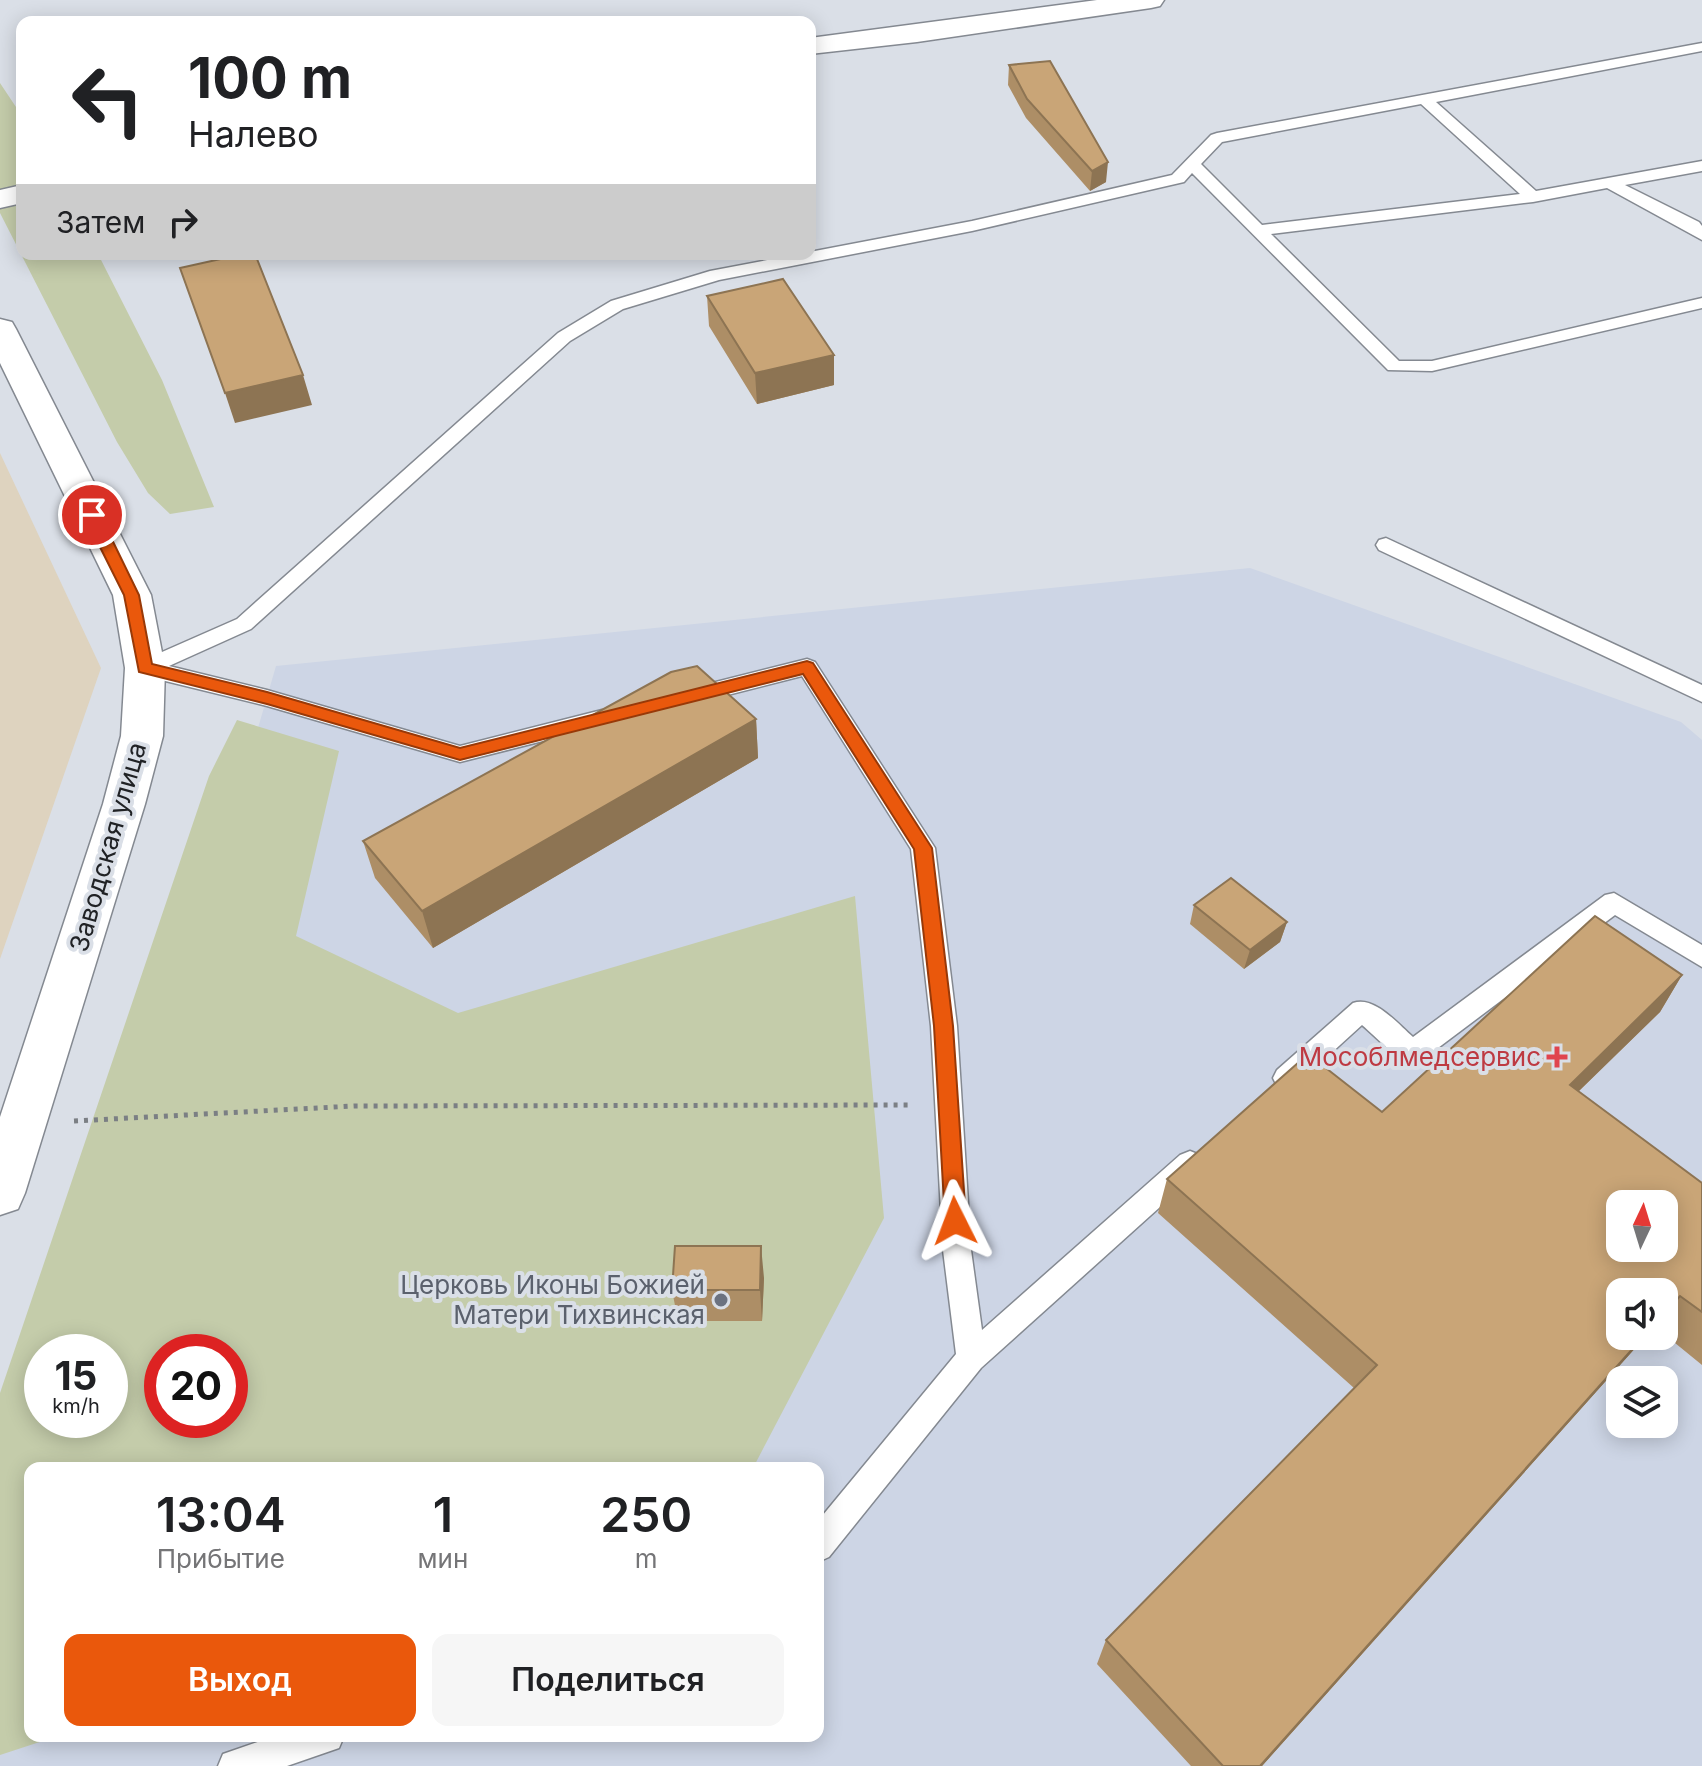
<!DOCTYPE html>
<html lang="ru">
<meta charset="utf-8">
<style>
body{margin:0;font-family:Inter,sans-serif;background:#f6f6f6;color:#202124;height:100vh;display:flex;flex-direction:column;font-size:30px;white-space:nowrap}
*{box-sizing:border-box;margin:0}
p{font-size:26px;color:#757577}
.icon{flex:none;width:44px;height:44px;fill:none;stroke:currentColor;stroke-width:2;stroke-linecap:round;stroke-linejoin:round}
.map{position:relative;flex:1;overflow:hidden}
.side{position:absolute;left:24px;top:1462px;width:800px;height:280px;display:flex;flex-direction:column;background:#fff;border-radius:16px;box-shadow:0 4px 20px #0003}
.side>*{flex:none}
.top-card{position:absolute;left:16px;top:16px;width:800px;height:244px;border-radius:16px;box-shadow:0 4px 20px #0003;background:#fff;color:#202124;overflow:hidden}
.needle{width:52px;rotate:4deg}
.tools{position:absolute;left:1606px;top:1190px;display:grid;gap:16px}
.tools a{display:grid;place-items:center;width:72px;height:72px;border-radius:16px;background:#fff;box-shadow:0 4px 20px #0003;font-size:40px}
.speed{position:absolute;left:24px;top:1334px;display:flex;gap:16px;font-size:40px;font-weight:700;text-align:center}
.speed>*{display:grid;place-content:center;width:104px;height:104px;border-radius:50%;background:#fff;box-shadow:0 4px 20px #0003;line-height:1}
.speed small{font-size:20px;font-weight:400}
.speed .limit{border:12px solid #d22;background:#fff;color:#111}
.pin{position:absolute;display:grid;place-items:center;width:68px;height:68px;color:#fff;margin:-34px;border:4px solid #fff;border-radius:50%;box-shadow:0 2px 8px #0007}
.me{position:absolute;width:88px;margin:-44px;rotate:357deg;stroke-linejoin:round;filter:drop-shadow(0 0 6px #0008)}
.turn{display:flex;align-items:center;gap:28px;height:168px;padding:0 40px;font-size:36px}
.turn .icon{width:104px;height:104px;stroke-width:2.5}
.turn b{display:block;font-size:56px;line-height:68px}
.then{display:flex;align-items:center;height:76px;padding:0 40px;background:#0003;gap:16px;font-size:30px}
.eta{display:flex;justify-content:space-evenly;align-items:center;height:136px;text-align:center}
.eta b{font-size:48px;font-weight:600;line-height:56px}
.action{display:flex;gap:16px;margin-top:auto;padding:16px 40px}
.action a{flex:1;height:92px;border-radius:16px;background:#ea580c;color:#fff;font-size:32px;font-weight:600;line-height:92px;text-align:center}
.action a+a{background:#f6f6f6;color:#202124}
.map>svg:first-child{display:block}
.industrial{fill:#ded3bf}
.built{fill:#cdd5e5;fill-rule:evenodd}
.green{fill:#c4ccaa;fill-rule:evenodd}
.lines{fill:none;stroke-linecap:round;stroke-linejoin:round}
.lane-casing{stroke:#848991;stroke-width:3}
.street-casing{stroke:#848991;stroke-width:3}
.secondary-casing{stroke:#848991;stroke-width:3}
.path{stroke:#7b7f84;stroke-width:5;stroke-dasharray:4 6;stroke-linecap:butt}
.lane{fill:#fff;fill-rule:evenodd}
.street{fill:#fff;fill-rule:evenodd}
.secondary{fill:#fff;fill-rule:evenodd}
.wall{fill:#ad8e66}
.shaded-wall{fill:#8d7453}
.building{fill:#c9a577;stroke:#8d7453;stroke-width:2;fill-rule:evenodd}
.route{fill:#ea580c;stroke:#983908;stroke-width:2}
.health-dot{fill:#e0444e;stroke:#dadfe7;stroke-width:3}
.worship-dot{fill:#6b7280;stroke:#dadfe7;stroke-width:3}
.labels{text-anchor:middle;stroke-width:8;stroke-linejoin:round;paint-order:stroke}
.street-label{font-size:26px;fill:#202225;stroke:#dadfe7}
.health-label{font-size:26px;fill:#be3a42;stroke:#dadfe7;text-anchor:end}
.worship-label{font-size:26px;fill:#5b616d;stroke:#dadfe7;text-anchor:end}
</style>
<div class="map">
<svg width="1702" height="1766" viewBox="0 0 1702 1766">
<rect width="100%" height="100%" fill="#dadfe7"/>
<path class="industrial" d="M0 453 101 668 0 959Z"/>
<path class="built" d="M1250 568 1681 722 1702 740V1766H0V1618L30 1736H818V1468H44L110 1420V1352H77L276 666ZM1620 1204H1664V1248H1620ZM1620 1292H1664V1336H1620ZM162 1352H230V1420H162ZM1620 1380H1664V1424H1620Z"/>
<path class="green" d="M0 83 22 116V254H98L162 380 214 507 170 514 148 493 117 442 0 213Z
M237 720 339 751 296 936 458 1013 855 896 884 1218 753 1468H30V1736H58L0 1755V1393L209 776ZM42 1352H110V1420H42ZM162 1352H230V1420H162Z"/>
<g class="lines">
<defs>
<path id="lane" d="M1702 43V51L1436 102 1536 191 1702 161V171L1625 185 1699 222 1702 226V240L1607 188 1533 202 1271 234 1399 361H1432L1702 298V308L1432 371 1388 370 1192 173 1184 182 972 231 719 280 623 309 570 341 251 629 169 666 267 690 460 746 602 710 610 712 613 718 610 724 460 762 267 706 145 676 137 673 134 668 137 663 237 619 558 333 611 301 710 271 972 221 1172 175 1211 135 1217 133ZM1421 104 1520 194 1262 225 1201 164 1222 142Z
M1386 538 1702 685V702L1379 550 1376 545 1379 540Z
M807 659 815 662 935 848 957 1026 971 1250 982 1330 1180 1155 1190 1151 1200 1155 1204 1163 1200 1171 981 1368 829 1557 818 1562V1521L956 1354 943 1250 931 1026 911 849 802 676 692 704 684 702 681 696 684 690 692 688Z
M1614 893 1702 945V967L1615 915 1422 1060C1401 1067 1378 1038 1362 1025L1295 1086 1286 1089 1277 1086 1273 1078 1277 1070 1353 1003C1374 995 1398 1024 1413 1037L1605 895Z
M275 1736H344L339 1748 287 1766H218L223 1754Z"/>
<path id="street" d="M1097 0H1164L1160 6 1151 8 917 42 810 54V38Z
M22 185V203L0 208V190Z"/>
<path id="secondary" d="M0 319 12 322 16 329 151 595 165 668 163 736 145 804 25 1193 18 1209 0 1215V1117L103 804 121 736 125 668 113 595 0 363Z"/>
</defs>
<use href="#lane" class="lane-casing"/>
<use href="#street" class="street-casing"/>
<use href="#secondary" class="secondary-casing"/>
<path class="path" d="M74 1121 354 1106 911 1105"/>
<use href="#lane" class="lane"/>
<use href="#street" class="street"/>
<use href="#secondary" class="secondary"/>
</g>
<path class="wall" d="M1009 65 1106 182 1090 191 1026 118 1008 85Z
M707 296 834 385 757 404 709 326Z
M756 719 758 758 433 948 375 878 363 841Z
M1194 905 1287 922 1280 942 1244 969 1190 924Z
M1682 975 1660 1012 1578 1092 1702 1183V1365L1664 1334V1292L1620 1336H1646L1262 1766H1191L1097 1664 1106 1640 1354 1388 1158 1213 1167 1179 1382 1112Z
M764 1278 762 1321H678L672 1290Z"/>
<path class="shaded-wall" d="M1108 162 1106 182 1090 191 1092 171Z
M834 355V385L757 404 755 373Z
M303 375 312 405 235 423 225 393Z
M756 719 758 758 433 948 422 911Z
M1287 922 1280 942 1244 969 1250 950Z
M1682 975 1660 1012 1549 1120 1570 1085Z
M761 1246 764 1278 762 1321 760 1290Z
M1644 1336H1646L1262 1766H1260Z"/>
<path class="building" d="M1050 61 1108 162 1092 171 1027 99 1009 65Z
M243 254H255L303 375 225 393 180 268Z
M783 279 834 355 755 373 707 296Z
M697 666 756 719 422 911 363 841 671 672Z
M1231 878 1287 922 1250 950 1194 905Z
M1595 916 1682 975 1570 1085 1702 1183V1312L1680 1296 1664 1314V1292H1620V1336H1644L1260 1766H1223L1106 1640 1377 1365 1167 1179 1308 1054 1382 1112ZM1620 1204H1664V1248H1620Z
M675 1246H761L760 1290H672Z"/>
<path class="route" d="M92 510 100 515 139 595 152 664 267 692 460 748 807 661 813 663 932 848 953 1026 966 1221 963 1228 955 1231 948 1228 945 1221 934 1026 914 849 803 674 460 760 267 704 139 672 124 595 84 515Z"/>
<path class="health-dot" d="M1553 1045h8v8h8v8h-8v8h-8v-8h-8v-8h8z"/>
<circle class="worship-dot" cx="721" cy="1300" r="8"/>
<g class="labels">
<g class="street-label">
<text transform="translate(108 847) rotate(-74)" y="9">Заводская улица</text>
</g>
<g class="health-label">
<text x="1541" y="1066">Мособлмедсервис</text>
</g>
<g class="worship-label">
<text x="705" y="1294">Церковь Иконы Божией<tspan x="705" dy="30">Матери Тихвинская</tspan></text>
</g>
</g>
</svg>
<div class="tools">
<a><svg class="needle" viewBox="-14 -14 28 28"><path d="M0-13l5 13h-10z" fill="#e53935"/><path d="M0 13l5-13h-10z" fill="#757577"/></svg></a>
<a><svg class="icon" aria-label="sound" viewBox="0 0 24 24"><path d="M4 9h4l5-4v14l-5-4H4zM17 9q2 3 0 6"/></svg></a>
<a><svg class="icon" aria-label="layers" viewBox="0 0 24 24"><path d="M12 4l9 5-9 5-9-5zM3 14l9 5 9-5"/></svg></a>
</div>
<div class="speed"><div>15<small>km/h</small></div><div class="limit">20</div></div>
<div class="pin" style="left:92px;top:515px;background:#d93025"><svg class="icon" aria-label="arrive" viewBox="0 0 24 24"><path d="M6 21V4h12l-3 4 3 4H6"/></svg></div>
<svg class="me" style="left:955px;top:1221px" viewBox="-20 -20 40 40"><path d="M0-17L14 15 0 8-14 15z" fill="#ea580c" stroke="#fff" stroke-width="4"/></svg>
<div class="top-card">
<div class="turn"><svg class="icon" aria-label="left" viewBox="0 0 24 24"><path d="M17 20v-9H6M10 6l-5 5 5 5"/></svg><div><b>100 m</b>Налево</div></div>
<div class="then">Затем<svg class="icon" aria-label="right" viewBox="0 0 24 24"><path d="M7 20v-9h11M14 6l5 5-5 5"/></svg></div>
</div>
<section class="side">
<div class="eta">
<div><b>13:04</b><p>Прибытие</p></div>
<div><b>1</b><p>мин</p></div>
<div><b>250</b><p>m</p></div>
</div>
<div class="action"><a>Выход</a><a>Поделиться</a></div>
</section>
</div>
